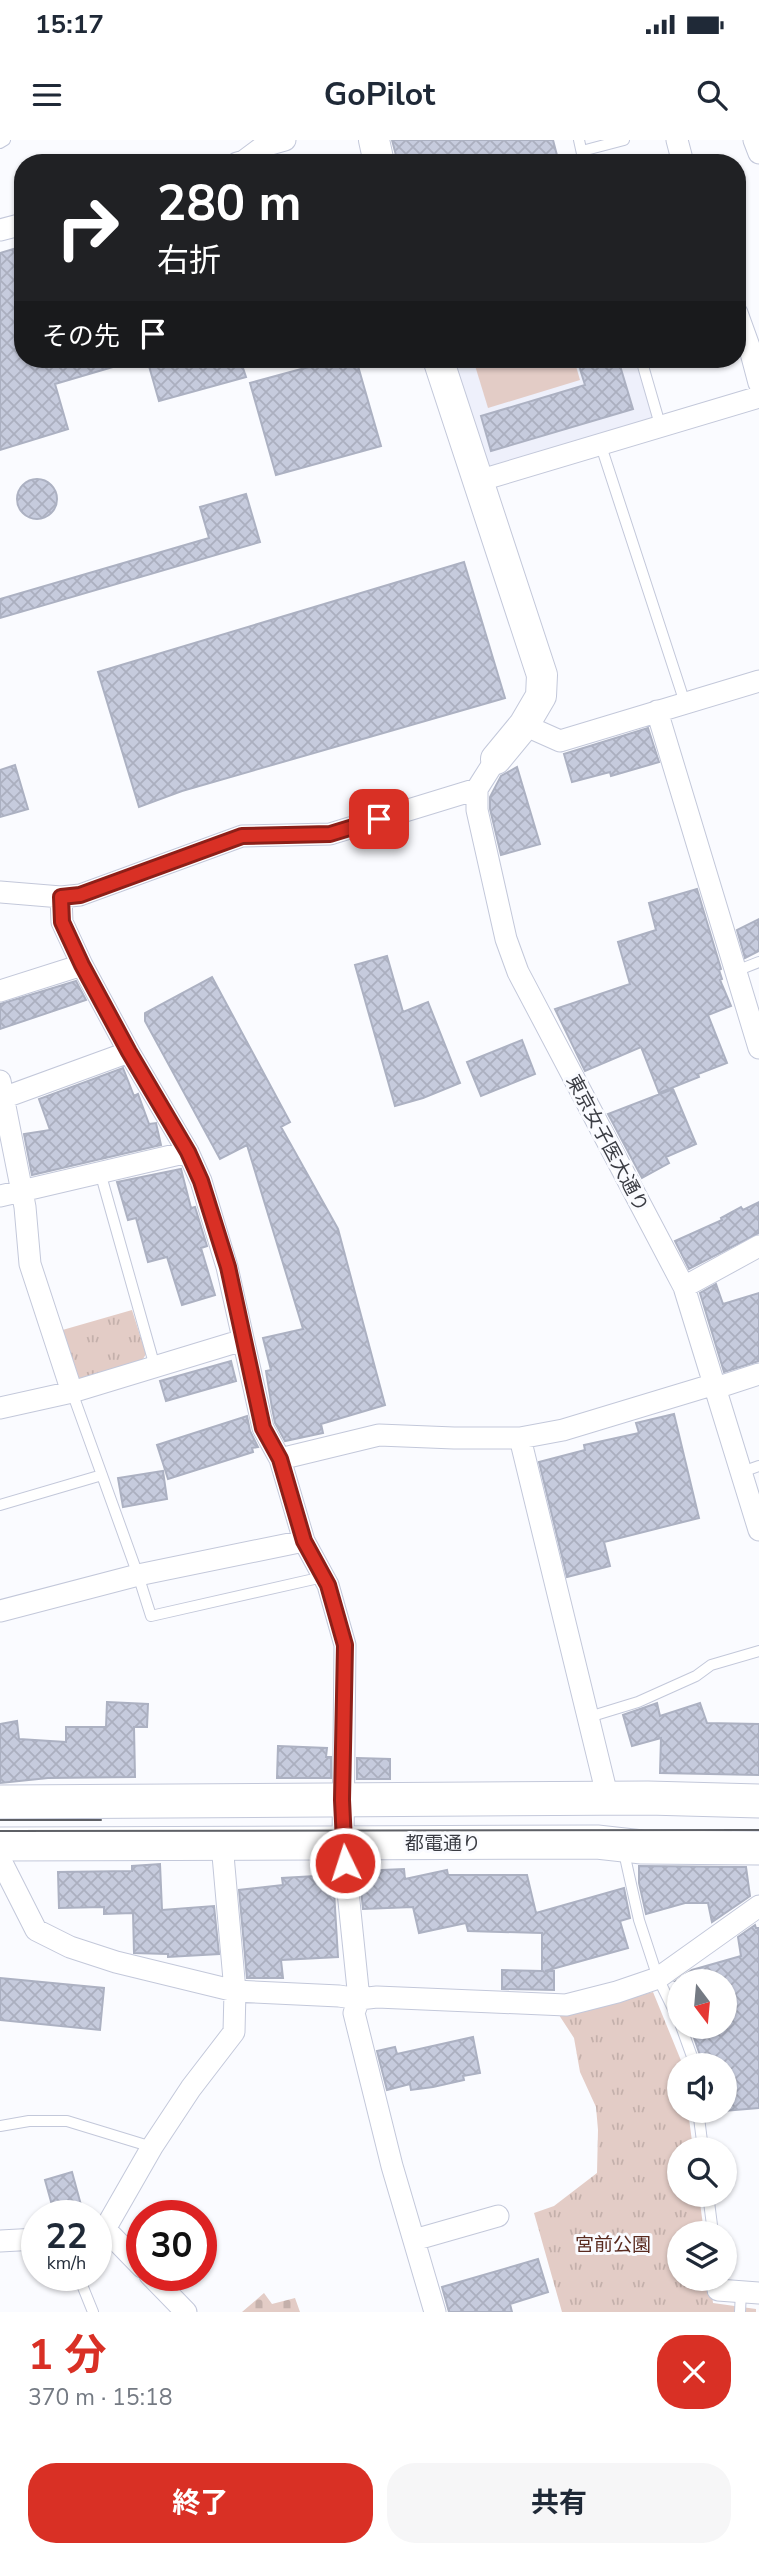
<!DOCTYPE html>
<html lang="ja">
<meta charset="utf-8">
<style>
body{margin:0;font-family:"Nunito Sans","Noto Sans JP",sans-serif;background:#f6f6f7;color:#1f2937;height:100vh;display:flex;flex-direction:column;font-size:26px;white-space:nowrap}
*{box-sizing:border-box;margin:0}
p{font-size:23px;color:#747a83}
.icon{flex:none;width:38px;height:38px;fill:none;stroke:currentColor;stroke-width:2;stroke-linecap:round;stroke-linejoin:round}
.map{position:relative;height:2172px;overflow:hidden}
.sheet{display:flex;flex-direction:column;background:#fff;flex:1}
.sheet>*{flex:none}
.hud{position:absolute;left:14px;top:14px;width:732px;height:214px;border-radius:28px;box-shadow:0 2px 5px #0004;background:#202124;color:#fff;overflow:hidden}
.needle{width:46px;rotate:164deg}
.buttons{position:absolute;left:667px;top:1829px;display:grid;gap:14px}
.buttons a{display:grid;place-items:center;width:70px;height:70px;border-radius:50%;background:#fff;box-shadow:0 2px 5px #0004;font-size:35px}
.speed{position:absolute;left:21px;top:2060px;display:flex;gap:14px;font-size:35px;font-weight:700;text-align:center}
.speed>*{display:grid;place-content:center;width:91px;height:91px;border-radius:50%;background:#fff;box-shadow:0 2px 5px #0004;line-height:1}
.speed small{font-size:18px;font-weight:400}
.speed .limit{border:10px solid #d22;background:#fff;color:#111}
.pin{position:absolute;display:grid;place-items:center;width:60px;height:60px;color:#fff;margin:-30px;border-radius:14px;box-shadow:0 4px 10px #0006}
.me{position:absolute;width:77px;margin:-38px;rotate:356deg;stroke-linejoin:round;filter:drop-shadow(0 0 5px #0008)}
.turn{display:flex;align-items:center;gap:24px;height:147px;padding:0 28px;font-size:32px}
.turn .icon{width:91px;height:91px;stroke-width:2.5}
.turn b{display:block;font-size:49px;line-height:60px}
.then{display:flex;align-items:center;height:66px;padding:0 28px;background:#0003;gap:14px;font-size:26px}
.round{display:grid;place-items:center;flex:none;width:74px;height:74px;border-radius:28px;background:#f6f6f7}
.summary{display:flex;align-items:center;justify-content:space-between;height:119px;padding:0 28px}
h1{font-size:42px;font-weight:700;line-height:52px;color:#d93025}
.action{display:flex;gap:14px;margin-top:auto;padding:14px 28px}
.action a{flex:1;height:80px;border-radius:28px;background:#d93025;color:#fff;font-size:28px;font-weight:700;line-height:80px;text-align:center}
.action a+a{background:#f6f6f7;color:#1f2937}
.status{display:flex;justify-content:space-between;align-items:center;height:49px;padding:0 35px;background:#fff;direction:ltr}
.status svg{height:19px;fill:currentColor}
header{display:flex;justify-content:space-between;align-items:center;height:91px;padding:0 28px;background:#fff;font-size:32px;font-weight:700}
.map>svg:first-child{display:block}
.built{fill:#eef0fb}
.cemetery{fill:url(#cemetery-stones)}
.park{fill:url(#park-tufts)}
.pitch{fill:#e3ccc6}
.building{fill:url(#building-cross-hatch);stroke:#acb1c2;stroke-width:2}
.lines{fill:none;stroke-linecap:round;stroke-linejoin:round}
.lane-casing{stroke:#c3c8da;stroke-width:12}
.street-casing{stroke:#c3c8da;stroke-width:23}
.secondary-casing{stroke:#c3c8da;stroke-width:32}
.primary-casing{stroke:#c3c8da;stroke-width:35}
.lane{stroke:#fff;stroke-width:10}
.street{stroke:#fff;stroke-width:21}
.secondary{stroke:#fff;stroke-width:30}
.primary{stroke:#fff;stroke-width:33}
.tram{stroke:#5e6066;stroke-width:2}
.route-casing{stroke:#8d1f18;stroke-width:18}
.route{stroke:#d93025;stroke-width:12}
.labels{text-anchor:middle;stroke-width:6;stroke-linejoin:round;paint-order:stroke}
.street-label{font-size:19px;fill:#3a3c43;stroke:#fafbff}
.park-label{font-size:19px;fill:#592a1f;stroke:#fafbff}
</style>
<div class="status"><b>15:17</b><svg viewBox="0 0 49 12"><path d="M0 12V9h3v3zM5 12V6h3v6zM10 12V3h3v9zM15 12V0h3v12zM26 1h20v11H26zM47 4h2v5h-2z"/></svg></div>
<header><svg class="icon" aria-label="menu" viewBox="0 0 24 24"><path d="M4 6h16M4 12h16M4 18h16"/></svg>GoPilot<svg class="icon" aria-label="search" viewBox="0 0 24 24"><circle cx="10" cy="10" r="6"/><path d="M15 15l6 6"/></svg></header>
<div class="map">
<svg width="759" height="2172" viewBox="0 0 759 2172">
<defs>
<pattern id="cemetery-stones" width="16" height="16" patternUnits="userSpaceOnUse" patternTransform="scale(1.75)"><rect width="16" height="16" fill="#e3ccc6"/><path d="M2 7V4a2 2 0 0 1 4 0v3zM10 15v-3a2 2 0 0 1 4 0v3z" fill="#c4b0ab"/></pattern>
<pattern id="park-tufts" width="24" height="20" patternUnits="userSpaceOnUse" patternTransform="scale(1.75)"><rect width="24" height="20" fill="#e3ccc6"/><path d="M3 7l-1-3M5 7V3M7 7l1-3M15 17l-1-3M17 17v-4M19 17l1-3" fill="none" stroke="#c4b0ab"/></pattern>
<pattern id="building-cross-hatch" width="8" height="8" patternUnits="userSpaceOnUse" patternTransform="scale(1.75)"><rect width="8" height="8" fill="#c6cbdd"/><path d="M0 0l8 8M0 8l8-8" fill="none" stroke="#abafbf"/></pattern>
</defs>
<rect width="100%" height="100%" fill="#fafbff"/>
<path class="built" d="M453 219H635L654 283 495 330 486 327Z"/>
<path class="cemetery" d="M264 2153 272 2164 295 2158 300 2172H242Z"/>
<path class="park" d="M132 1170 146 1214 139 1226 79 1245 59 1191Z
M653 1852 682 1923 683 1925H679V1970L688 1971 693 2009H679V2054L699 2055 704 2093H679V2138L710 2139 713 2163 756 2169V2172H562L534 2073 554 2066 597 2033 598 1990 596 1967 580 1932 574 1898 559 1875Z"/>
<path class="pitch" d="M473 219H574L580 240 488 268Z"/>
<path class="building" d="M392 0H553L559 23H398Z
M23 106V219H122L123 224 55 244 68 289 0 310V113Z
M147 219H240L246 237 159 261Z
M338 219H356L381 306 276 335 250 243Z
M577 219H618L633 269 491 311 481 276 585 245Z
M17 359a20 20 0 1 1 40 0a20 20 0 1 1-40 0Z
M246 354 260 402 0 478V459L209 398 200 367Z
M464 422 505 558 182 651 139 667 98 532Z
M648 588 659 622 611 636 610 632 572 642 564 614Z
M15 625 28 669 0 677V630Z
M517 627 540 704 501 715 490 669V657L501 636Z
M697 749 721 829 719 830 722 839 720 840 731 866 708 875 727 923 698 934 699 937 659 953 641 907 585 931 555 869 630 844 618 802 656 790 649 763Z
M759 779V811L745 818 737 790Z
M387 816 403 872 428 862 460 943 423 958 395 966 355 825Z
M212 837 290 982 281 987 338 1089 385 1265 321 1284 323 1293 285 1301 275 1283 272 1268 266 1231 271 1230 263 1198 303 1189 247 1005 220 1019 145 881V873Z
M76 841 86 860 0 889V864Z
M522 900 535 934 481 956 467 922Z
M123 928 134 956 138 954 149 984 156 983 161 1005 32 1035 24 994 50 990 39 959Z
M673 949 696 1004 666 1017 669 1023 642 1038 608 974Z
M181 1029 191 1068 195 1067 207 1106 201 1108 215 1155 182 1165 167 1117 148 1122 136 1078 128 1080 117 1042Z
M759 1062V1093L689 1129 675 1101 722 1080 721 1078 741 1067 743 1070Z
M716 1144 723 1164 759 1153V1221L724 1232 700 1153Z
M231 1221 236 1241 166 1261 160 1241Z
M674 1274 699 1378 604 1402 610 1426 567 1437 539 1322 585 1310 584 1305 639 1293 636 1283Z
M247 1276 250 1291 258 1307 252 1308 253 1312 168 1339 157 1305Z
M163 1331 167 1359 123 1367 118 1338Z
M107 1562 148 1564 147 1587H134L135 1637 48 1638 0 1643V1584L17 1581 19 1599 66 1602V1587H106Z
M657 1563 660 1576 700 1563 707 1583 759 1584V1635L660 1633 661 1598 632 1606 623 1575Z
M278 1606 327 1608 326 1617H331V1638H277Z
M357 1618 390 1619V1639H357Z
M160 1724 162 1770 214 1766 219 1814 168 1817V1814L134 1813 133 1773 104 1774V1767L59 1768 58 1732 132 1731V1726Z
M639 1726 746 1727 750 1756 712 1782 708 1763H685L646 1774 639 1743Z
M404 1729 405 1739 447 1730 448 1735H527L536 1773 624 1748 630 1778 620 1781 628 1808 545 1831H554V1850L502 1849V1830L542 1831V1793L468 1791 466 1783 419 1793 413 1767 363 1769 359 1731Z
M333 1735 338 1817 281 1820 283 1838H247L239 1750 283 1745 282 1738Z
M755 1785 756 1788H759V1968L724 1971V1925H707L706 1920 702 1921 690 1886H724V1841H676L692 1830 741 1816 738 1797Z
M0 1838 104 1848 100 1890 0 1880Z
M473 1897 480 1933 463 1936 464 1940 433 1947 411 1950 410 1944 387 1950 377 1911 395 1907 397 1914Z
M72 2032 84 2076H55L45 2040Z
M538 2119 548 2152 510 2164 512 2172H449L442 2147Z"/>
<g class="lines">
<defs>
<path id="lane" d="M579 0 584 23
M0 3 5 0
M582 11 624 0
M641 219 661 288
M601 306 685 563
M736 831 759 822
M100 1032 155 1227
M72 1252 138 1435 151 1476 323 1437
M742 1332 759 1326
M0 1365 102 1335
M589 1577 638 1562 696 1536 711 1525 759 1511
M623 1708 639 1780 658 1838 679 1881
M681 1886 695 1925
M698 1970 703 2009
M0 1986 29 1981H67L152 2007
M708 2054 713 2093
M78 2135 93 2172
M740 2172 741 2152"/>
<path id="street" d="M677 0 683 23
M754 0 759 13
M237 23 244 21 264 6 285 0
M0 90 23 84
M737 173 750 209 759 243
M478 341 759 257
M657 571 759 908
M524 585 560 601 759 541
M496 619 477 649V670L506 799 518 832 684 1147 759 1390
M0 752 61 757 80 755 242 696 330 694 477 649
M61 757 62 782 82 825 129 912 188 1012 201 1041 227 1127 263 1288 280 1319 304 1401 328 1445 345 1505 343 1703 359 1859 354 1873 392 2026 435 2172
M0 851 82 825
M0 941 25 1067 30 1124 72 1252
M3 958 129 912
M0 1056 188 1012
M684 1147 759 1106
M0 1268 72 1252 243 1200
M520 1298 608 1659
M280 1319 379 1295 454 1298H520L563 1290 705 1247 725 1245 759 1234
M0 1471 138 1435 304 1401
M0 1719 36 1790 70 1807 116 1822 235 1851 339 1856 359 1859 377 1857 566 1865 617 1852 658 1838 759 1766
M105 2089 142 2127
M96 2094 105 2089 152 2007 191 1948 234 1892 235 1851 222 1704
M414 2100 498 2076
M0 2101 37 2099
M150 2135 186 2172
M718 2150 759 2153"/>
<path id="secondary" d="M374 0 379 23
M438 219 542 535 541 556 524 585 496 619"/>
<path id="primary" d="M0 1662 648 1658 759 1661
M0 1704 597 1702 642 1707 759 1708"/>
</defs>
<use href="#lane" class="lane-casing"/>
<use href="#street" class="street-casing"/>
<use href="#secondary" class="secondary-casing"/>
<use href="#primary" class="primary-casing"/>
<use href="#lane" class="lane"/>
<use href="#street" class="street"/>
<use href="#secondary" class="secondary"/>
<use href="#primary" class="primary"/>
<path class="tram" d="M0 1680H101
M0 1691 759 1690"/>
</g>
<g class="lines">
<defs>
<path id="route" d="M345 1723 342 1660 345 1505 328 1445 304 1401 280 1319 263 1288 228 1127 201 1041 188 1012 129 912 82 825 62 782 61 757 80 755 242 696 330 694 379 679"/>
</defs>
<use href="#route" class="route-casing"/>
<use href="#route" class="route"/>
</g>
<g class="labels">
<g class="street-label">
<text transform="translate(608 1003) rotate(62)" y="7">東京女子医大通り</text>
<text x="443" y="1710">都電通り</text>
</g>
<g class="park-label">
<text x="613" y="2111">宮前公園</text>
</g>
</g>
</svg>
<div class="buttons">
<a><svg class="needle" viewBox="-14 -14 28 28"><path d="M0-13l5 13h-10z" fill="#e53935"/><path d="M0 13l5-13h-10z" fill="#747a83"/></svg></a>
<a><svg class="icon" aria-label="sound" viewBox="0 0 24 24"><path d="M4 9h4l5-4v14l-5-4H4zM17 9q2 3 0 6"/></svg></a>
<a><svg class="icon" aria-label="search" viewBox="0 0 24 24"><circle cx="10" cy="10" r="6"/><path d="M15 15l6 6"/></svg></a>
<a><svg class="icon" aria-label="layers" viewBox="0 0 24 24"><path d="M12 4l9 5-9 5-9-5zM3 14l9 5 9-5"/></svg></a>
</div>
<div class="speed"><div>22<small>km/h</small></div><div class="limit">30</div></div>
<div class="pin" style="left:379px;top:679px;background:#d93025"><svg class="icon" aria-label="arrive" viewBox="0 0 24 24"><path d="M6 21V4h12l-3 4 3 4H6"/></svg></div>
<svg class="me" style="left:345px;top:1723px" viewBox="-20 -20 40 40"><circle r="17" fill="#d93025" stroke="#fff" stroke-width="3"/><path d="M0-11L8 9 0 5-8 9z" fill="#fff"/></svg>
<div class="hud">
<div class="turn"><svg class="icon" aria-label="right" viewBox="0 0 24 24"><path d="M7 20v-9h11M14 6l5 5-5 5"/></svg><div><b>280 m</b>右折</div></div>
<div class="then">その先<svg class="icon" aria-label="arrive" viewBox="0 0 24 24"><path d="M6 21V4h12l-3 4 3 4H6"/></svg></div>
</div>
</div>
<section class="sheet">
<div class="summary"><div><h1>1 分</h1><p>370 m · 15:18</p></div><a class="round" style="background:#d93025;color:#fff"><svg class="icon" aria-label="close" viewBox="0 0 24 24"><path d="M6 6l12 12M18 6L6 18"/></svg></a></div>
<div class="action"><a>終了</a><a>共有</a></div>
</section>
